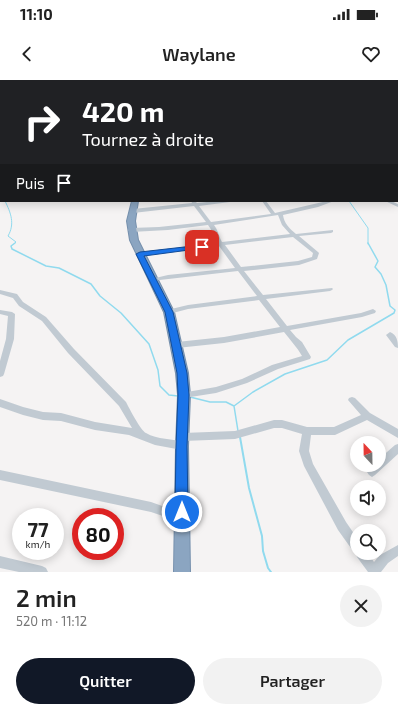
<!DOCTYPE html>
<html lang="fr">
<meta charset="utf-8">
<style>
body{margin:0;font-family:"Exo 2",sans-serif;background:#f2f2f2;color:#222;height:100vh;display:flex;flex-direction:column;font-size:15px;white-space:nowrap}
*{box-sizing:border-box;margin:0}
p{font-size:13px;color:#767676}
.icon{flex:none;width:22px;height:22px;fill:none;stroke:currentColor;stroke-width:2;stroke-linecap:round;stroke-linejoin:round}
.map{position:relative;height:492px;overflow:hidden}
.side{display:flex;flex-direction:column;background:#fff;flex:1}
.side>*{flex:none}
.top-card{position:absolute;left:0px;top:0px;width:398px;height:122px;box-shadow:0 2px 10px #0003;background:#202124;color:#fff;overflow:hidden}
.needle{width:26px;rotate:338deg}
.fabs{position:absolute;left:350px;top:356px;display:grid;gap:8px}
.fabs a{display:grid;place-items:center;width:36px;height:36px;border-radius:50%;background:#fff;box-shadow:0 2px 10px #0003;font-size:20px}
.speed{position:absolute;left:12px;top:428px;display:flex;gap:8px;font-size:20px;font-weight:700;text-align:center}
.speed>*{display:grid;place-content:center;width:52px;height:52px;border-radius:50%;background:#fff;box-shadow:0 2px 10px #0003;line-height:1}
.speed small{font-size:10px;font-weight:400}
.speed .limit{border:6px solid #d22;background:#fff;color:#111}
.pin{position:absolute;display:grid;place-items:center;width:34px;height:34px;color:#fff;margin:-17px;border-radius:8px;box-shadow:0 2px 6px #0006}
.me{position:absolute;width:44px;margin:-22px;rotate:0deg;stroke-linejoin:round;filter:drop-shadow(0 0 3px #0008)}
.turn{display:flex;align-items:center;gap:14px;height:84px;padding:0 16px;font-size:18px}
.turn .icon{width:52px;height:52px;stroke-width:2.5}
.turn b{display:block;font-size:28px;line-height:34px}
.then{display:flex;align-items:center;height:38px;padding:0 16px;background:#0003;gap:8px;font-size:15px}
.round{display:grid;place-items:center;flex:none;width:42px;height:42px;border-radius:21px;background:#f2f2f2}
.overview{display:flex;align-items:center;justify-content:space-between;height:68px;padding:0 16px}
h1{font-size:24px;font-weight:600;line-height:30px}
.action{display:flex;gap:8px;margin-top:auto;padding:8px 16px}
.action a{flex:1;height:46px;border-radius:24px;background:#111827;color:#fff;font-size:16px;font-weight:600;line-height:46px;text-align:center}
.action a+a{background:#f2f2f2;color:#222}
.status{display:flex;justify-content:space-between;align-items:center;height:28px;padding:0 20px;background:#fff;direction:ltr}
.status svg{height:11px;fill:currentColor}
header{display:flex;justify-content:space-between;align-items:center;height:52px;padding:0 16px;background:#fff;font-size:18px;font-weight:600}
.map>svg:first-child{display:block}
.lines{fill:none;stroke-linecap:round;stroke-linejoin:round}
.stream-far2{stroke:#90daee;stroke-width:1}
.stream-far1{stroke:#90daee;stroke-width:1.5}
.stream{stroke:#90daee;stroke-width:2}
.highway-casing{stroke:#7690ad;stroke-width:2}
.minor{fill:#c1cad2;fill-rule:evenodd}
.highway{fill:#8ba5c1;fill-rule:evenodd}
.route{fill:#1a73e8;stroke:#114b97}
</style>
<div class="status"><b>11:10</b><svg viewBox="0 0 49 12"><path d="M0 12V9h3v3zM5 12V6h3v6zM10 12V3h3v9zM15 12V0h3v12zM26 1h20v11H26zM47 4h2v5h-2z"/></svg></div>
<header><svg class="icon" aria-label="back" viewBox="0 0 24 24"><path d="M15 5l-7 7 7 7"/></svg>Waylane<svg class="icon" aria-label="heart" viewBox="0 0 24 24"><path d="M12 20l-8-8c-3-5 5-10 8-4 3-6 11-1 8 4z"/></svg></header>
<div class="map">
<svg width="398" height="492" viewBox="0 0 398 492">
<rect width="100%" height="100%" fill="#f5f3f3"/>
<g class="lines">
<path class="stream-far2" d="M338 0H340
M382 0 391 1
M5 121C11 133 15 144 8 156L16 162 14 164
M349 121 368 148V164"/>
<path class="stream-far1" d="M15 163 11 166 12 169 46 186 59 188 91 204 100 216 121 233 149 264 158 290 160 306 169 315 178 316
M190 317 210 322H226L234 326 238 351
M234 326 253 312 285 294 327 280 348 260 394 233 395 230 390 226 386 205 381 194 375 187 378 181 368 163"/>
<path class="stream" d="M240 357 249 408 262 456 263 471 268 488 271 492"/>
<defs>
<path id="highway" d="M132 121H138L135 141 138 160 174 232 188 293 190 315 188 366 190 492H174L176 366 178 315 176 293 164 232 130 160 127 141Z"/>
</defs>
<use href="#highway" class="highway-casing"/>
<path class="minor" d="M0 0H3L2 1Z
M79 0H82V1H79Z
M397 7H398V10H397Z
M397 22H398V24H397Z
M397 40H398V43H397Z
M0 49H1V51H0Z
M397 49H398V51H397Z
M397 86H398V89H397Z
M397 108H398V110H397Z
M191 121H195L197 123 216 121H232L230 122 199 126 211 142 271 134 262 121H266L275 133 327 121H334L318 127 283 135C284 143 289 148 296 154L333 150V152L331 153 299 156 318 172 319 173 317 179 299 185 244 191 263 215 332 208 333 209 332 210 330 211 266 219 287 246 361 233 373 229 376 231 375 233 362 237 290 250 296 257 302 262 311 277 310 279 278 289 247 303 216 313 184 318 181 317 180 315 181 313 216 307 242 299 272 285 302 276C297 267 290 260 284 252L224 263 177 268 174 267 173 265 174 263 177 262 224 257 280 247 259 220 188 229 169 234H167L166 232 167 230 188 225 257 216 238 191 151 201 150 200 151 199 168 195 235 188 219 166 140 176 137 174 140 172 217 163C214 157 212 150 208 145L168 150 131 152 128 150 131 148 159 147 206 142 194 126 133 133 130 131 133 129 192 123ZM278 135 282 145 290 154 222 162C219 157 218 150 214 145ZM293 157 313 173 312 177 298 181 241 187 225 165Z
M385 121H391L398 124V127Z
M0 210 17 214 23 222 46 237 74 269 126 322C129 328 141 351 146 353 157 360 173 358 185 363L187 366 185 369 182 370 155 365 129 355 95 350 61 341 43 340 23 335 0 327V319L23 327 43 332 61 333 95 342 132 348 119 326 68 273 42 241 19 226 13 218 0 214Z
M0 230 12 232 15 234 14 259 4 294 3 296 0 297V281L6 259 8 236 0 234Z
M390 252C397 255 398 261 398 268L395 267 386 255Z
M352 317 355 318 370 333 398 349V358L367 340 335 355H311L309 371 313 384 346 442 357 458V473H368L374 482 380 475 398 465V476L388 483 381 492H368L357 477 356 472 353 471 338 450 304 386 299 371 302 354 282 348H274L235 359 183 361 180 360 179 357 180 354 183 353 235 351 274 340H282L307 347H334L361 335 348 320 349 318Z
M398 364V374L375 395 372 397 369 395 367 392 369 389 373 385H379V379L395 365Z
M0 390 151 422 165 427H182L186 428 187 432 186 436C174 440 162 436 151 432L0 400Z
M0 476 42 486 46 488 48 492H19L0 488Z"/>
<use href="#highway" class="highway"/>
</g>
<path class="route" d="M202 165 205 167 204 168 144 176 173 232 187 293 189 315 187 366 188 432 186 437 182 439 177 437 175 432 176 366 178 315 177 293 165 232 136 174 140 172Z"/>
</svg>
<div class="fabs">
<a><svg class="needle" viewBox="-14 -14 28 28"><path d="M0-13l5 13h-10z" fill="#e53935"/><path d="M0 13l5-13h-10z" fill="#767676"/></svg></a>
<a><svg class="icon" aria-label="sound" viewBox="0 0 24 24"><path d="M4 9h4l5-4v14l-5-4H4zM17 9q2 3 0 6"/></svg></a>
<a><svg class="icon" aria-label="search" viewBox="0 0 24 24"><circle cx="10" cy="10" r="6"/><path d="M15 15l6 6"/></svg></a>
</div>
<div class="speed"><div>77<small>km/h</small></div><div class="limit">80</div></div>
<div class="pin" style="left:202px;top:167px;background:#d93025"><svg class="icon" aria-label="arrive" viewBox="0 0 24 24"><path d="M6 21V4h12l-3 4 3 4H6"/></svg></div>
<svg class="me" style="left:182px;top:432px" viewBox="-20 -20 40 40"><circle r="17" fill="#1a73e8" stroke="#fff" stroke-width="3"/><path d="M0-11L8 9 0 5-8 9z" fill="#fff"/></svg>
<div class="top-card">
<div class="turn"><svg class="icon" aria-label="right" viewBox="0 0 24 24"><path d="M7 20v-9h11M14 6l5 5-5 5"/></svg><div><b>420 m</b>Tournez à droite</div></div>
<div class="then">Puis<svg class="icon" aria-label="arrive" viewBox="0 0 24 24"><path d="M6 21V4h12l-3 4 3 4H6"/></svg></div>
</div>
</div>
<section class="side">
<div class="overview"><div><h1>2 min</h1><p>520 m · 11:12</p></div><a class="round"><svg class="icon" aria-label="close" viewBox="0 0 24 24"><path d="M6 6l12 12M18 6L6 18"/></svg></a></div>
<div class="action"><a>Quitter</a><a>Partager</a></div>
</section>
